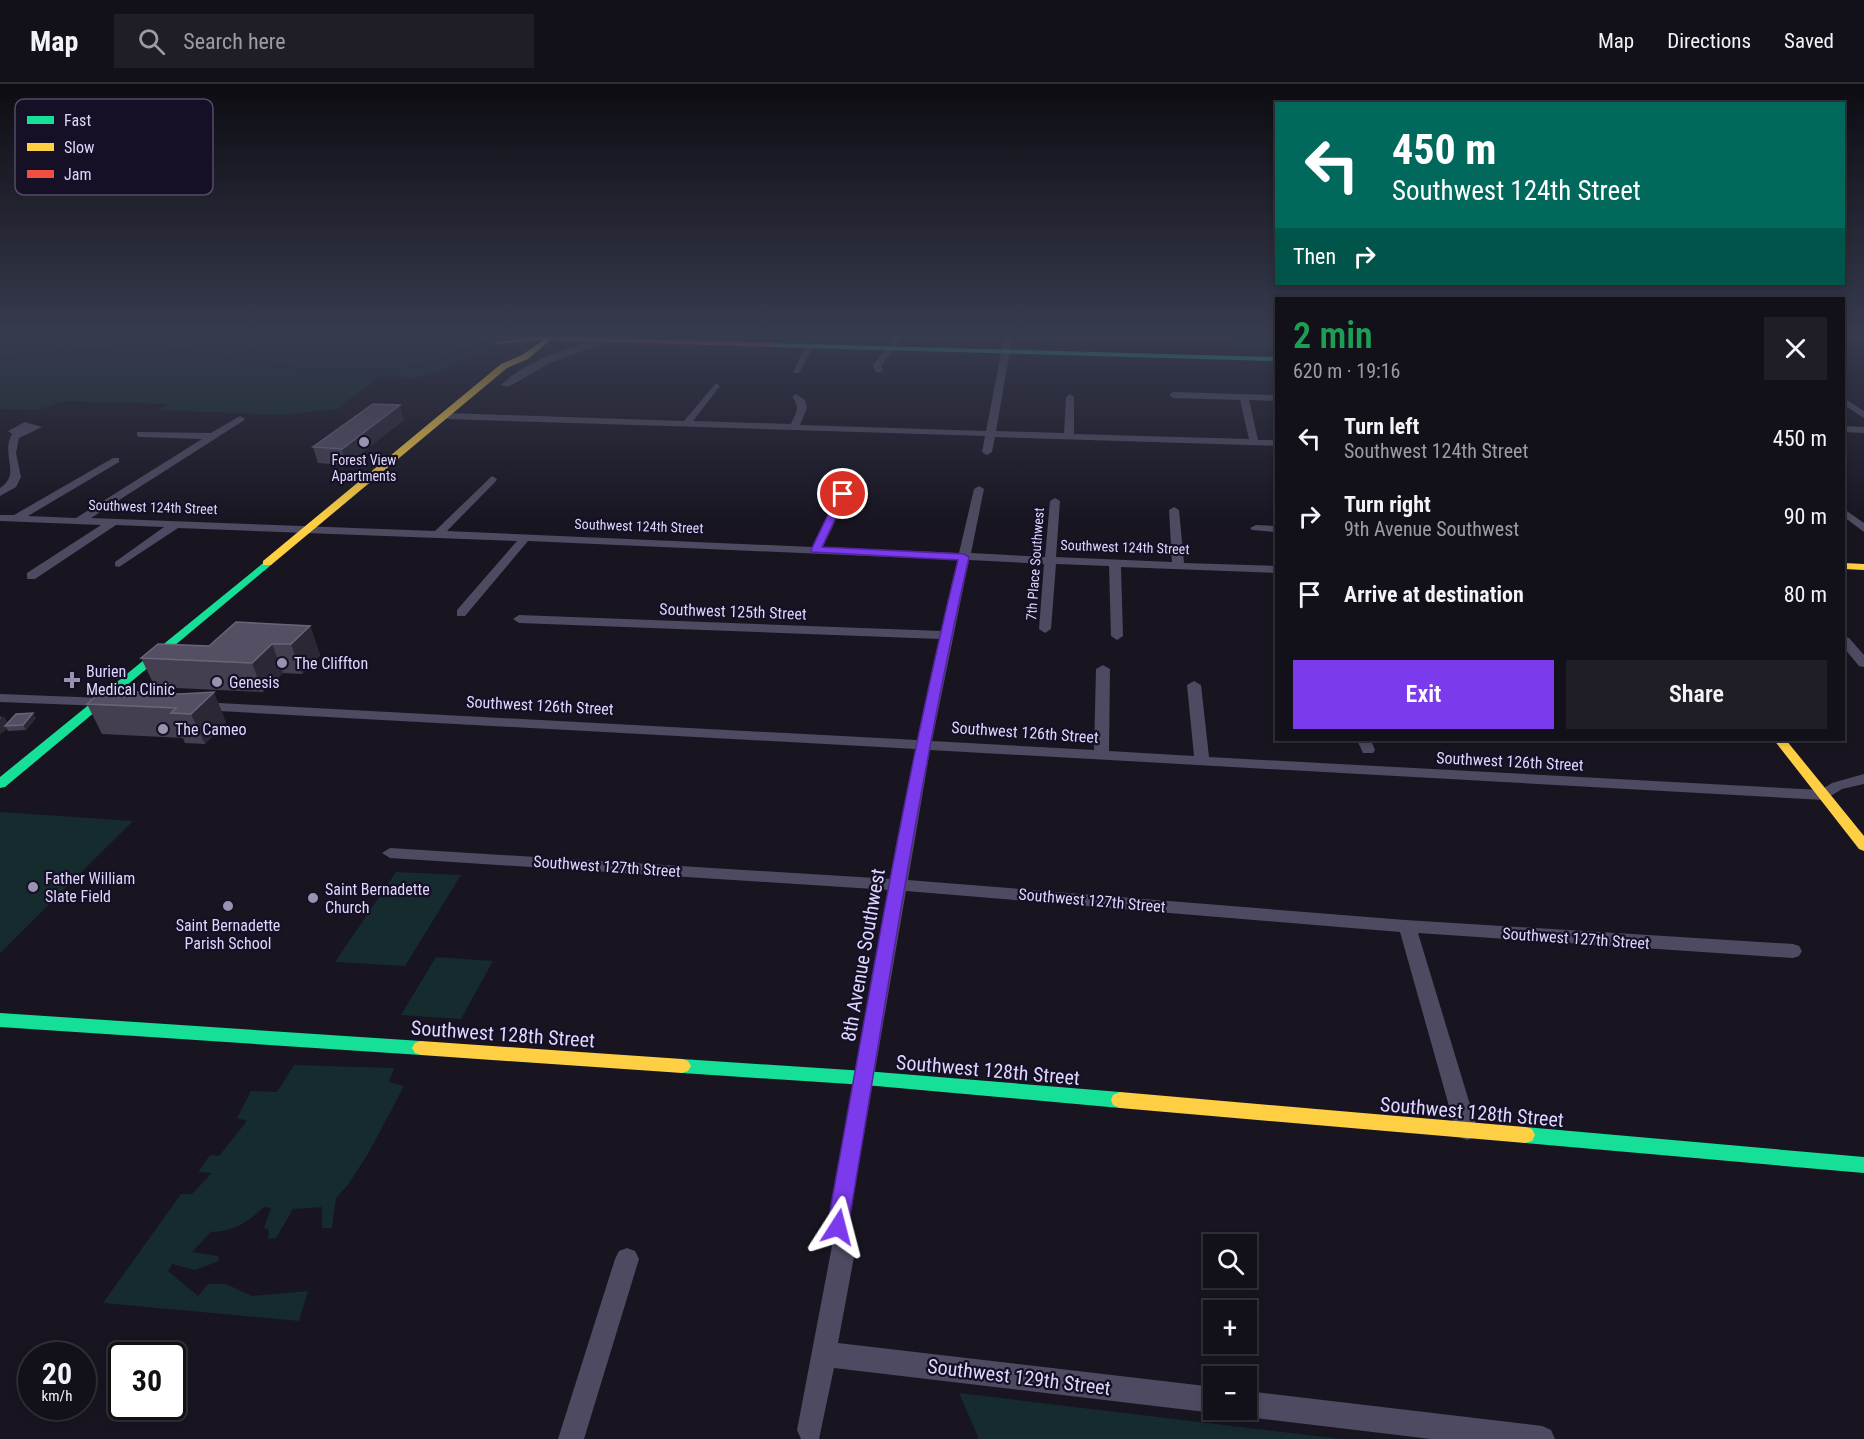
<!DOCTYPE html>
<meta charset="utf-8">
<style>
body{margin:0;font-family:"Roboto Condensed",sans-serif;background:#1f1e26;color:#f1f3f6;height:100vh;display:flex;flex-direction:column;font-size:22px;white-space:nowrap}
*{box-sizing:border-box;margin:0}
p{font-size:20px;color:#9c9da2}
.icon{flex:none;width:33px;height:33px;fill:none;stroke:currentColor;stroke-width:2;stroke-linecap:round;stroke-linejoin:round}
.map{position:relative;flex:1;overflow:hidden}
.panel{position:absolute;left:1275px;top:213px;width:570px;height:444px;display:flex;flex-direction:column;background:#121019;border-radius:0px;box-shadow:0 3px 9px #0003,0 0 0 2px #313038}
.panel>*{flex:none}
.guide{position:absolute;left:1275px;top:18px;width:570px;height:183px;border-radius:0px;box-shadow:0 3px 9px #0003,0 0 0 2px #313038;background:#00695c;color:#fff;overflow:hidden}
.tools{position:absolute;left:1203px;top:1150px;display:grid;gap:12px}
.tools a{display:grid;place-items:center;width:54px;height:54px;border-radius:0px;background:#121019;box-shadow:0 3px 9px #0003,0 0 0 2px #313038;font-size:30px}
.speed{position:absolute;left:18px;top:1258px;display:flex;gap:12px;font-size:30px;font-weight:700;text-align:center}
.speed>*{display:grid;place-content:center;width:78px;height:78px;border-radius:50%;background:#121019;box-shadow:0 3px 9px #0003,0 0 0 2px #313038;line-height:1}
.speed small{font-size:15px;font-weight:400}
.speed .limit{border:3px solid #111;border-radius:9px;background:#fff;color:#111}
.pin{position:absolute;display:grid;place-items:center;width:51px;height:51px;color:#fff;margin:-26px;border:3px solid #fff;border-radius:50%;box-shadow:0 2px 6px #0007}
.me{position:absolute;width:66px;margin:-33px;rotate:9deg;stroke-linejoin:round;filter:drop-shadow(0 0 4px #0008)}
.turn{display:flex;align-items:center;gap:21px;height:126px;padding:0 18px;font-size:27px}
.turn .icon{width:78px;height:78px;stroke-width:2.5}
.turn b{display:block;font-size:42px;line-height:51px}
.then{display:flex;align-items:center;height:57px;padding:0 18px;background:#0003;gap:12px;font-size:22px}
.round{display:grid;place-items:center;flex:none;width:63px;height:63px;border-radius:0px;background:#1f1e26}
.summary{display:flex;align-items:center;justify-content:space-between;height:102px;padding:0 18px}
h1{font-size:36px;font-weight:600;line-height:45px;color:#1e9e55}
.primary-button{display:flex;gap:12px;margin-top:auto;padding:12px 18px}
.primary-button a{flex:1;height:69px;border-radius:0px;background:#7c3aed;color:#fff;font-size:24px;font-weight:600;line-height:69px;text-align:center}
.primary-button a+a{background:#1f1e26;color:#f1f3f6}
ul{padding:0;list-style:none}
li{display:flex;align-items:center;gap:18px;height:78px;padding:0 18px}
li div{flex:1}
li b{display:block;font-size:22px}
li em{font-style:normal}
header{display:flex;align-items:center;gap:36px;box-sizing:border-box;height:84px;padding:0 30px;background:#121019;border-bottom:2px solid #313038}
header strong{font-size:28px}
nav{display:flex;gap:33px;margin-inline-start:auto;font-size:21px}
.search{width:420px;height:54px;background:#1f1e26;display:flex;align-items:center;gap:15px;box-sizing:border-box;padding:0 21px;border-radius:0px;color:#9c9da2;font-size:22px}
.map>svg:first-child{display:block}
.green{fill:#152b2d}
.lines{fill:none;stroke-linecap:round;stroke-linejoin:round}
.stream{stroke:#101d43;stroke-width:2}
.street{fill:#4e4a61;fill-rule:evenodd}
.fast{fill:#16e098;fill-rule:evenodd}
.slow{fill:#ffcf43;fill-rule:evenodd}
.jam{fill:#f24e42;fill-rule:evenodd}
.wall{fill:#443e50}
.shaded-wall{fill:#2b2735}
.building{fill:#544f63;stroke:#6a647b;stroke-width:1.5}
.route{fill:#7c3aed;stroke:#51269a;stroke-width:1.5}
.poi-dot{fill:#9993b0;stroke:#161026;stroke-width:2}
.labels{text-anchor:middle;stroke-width:4.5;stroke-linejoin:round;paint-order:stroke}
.far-poi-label{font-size:14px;fill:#dfd7fd;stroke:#161026}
.far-street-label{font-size:14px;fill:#dfd7fd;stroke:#161026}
.street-label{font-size:16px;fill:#dfd7fd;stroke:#161026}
.poi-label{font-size:16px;fill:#dfd7fd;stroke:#161026;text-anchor:start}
.near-street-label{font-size:20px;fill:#dfd7fd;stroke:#161026}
.key{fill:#161026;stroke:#524c66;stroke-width:1.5}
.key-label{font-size:16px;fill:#dfd7fd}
</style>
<header>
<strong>Map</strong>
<div class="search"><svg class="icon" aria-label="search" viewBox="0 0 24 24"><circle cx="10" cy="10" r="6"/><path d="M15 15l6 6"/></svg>Search here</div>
<nav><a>Map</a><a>Directions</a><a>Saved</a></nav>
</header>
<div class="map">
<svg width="1864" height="1355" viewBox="0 0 1864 1355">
<rect width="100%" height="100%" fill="#181521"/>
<path class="green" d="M0 249H218L397 256 417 249H469L486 267 432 290 413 294 380 292 337 325 281 331 158 326 169 320 64 317 39 326 0 325Z
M1232 249H1276V266L1236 265Z
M0 728 133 737 0 869Z
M396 788 461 791 405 882 335 878Z
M436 873 493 877 461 935 401 931Z
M294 981 394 984 389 998 404 1002 368 1070 347 1102 336 1114 332 1144H322V1123L293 1125 276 1154 268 1155 269 1146 264 1144 271 1124 264 1123C248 1138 233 1148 211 1148L192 1168 218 1172 219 1177 195 1186 172 1180 168 1187 198 1212 208 1200H226L252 1212 308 1207 299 1237 103 1219 181 1110H192L212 1089 198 1088 210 1071 219 1072 247 1037 237 1034 251 1007 277 1008Z
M959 1309 1340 1355H979Z"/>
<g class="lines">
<path class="stream" d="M151 263 200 249
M58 268 92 249
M0 275C32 272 64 269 96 266 110 265 127 261 141 262 247 273 379 316 478 260"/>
<path class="street" d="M281 249H371L387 252 383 254Z
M620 249H634L552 278 508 303 501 301C531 272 581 260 620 249Z
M894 249H902L895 265 881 281 883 287 876 289 873 281 887 264Z
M1005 249H1013L996 347 1064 349 1066 313 1070 310 1074 313V350L1249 355 1240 316 1173 314 1169 311 1173 308 1276 311V317L1249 316 1258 356H1276V362L995 353 992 368 987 371 982 368 985 352 447 335 442 332 447 329 684 337 716 299 720 302 693 337 791 340C796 328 801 324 792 313L796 310 805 316 807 324 800 341 986 347Z
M1844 252 1864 253V257L1844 256Z
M806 261 813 263 799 289H793Z
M1844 314 1864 327V334L1844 321Z
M240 332 245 335 243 337 91 434 435 447 492 392 497 395 496 397 447 447 812 463 838 410 843 407 848 410 823 463 959 469 974 405 979 402 984 405 971 469 1045 473 1050 417 1055 414 1060 417 1056 473 1172 478 1169 426 1174 423 1179 426 1184 479 1276 482V489L1121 483 1123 552 1117 556 1111 552 1109 482 1056 480 1051 545 1045 549 1039 545 1044 480 969 476 932 657 1094 666 1096 585 1103 581 1110 585 1109 667 1194 672 1187 601 1194 597 1201 601 1209 673 1821 706 1832 699 1864 690V700L1842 705 1824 716 930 666 908 796 1405 836 1793 860 1799 862 1802 867 1799 872 1793 874 1418 849 1478 1047 1475 1053 1467 1056 1459 1053 1456 1047 1400 848 906 807 856 1097 849 1142 856 1162 838 1259 1214 1303V1326H1221L1214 1329 834 1284 819 1355H801L797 1346 832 1162 827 1142 889 806 390 774 382 769 390 764 891 795 916 665 200 626 193 622 200 618 917 656 940 555 519 539 513 535 519 531 942 547 958 476 528 457 465 532H457V526L517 457 178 444 119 483 115 482V478L164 443 116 441 35 495H27V489L101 441 0 437V431H14L113 374H119V378L28 432 76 434 202 355 140 353 137 352V348L211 349Z
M25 338 42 343 19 354 16 369 21 393 16 403 0 412V404C22 390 0 371 12 350L8 347Z
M1844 342 1864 343V349L1844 348Z
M1844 425 1864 439V448L1844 433Z
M1256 441 1276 442V448L1252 446 1250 444Z
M1844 553 1849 554 1864 571V583L1859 582 1844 564Z
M0 610 104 614 111 618 104 622 0 618Z
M1357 656H1371L1375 666 1373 669H1363Z
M627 1164 635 1167 639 1175 584 1355H558L615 1175 619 1167Z
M1246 1307 1542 1342 1551 1346 1555 1355H1431L1246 1333 1237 1329 1235 1326H1246Z"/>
<path class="fast" d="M767 259 1276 273V277L770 263H767Z
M267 476 272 479 271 481 5 703 0 704V693Z
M0 929 421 957 427 959 430 964 427 969 421 971 0 943Z
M682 975 865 987 1120 1008 1127 1011 1129 1016 1127 1021 1120 1024 865 1001 682 989 676 987 673 982 676 977Z
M1525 1043 1864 1073V1089L1525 1059 1518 1057 1515 1051 1518 1045Z"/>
<path class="slow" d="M548 253 553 254 528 275 507 284 271 481H263V477L501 280 522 271Z
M1844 479 1864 480V486L1844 485Z
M1774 656H1786L1864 752V767L1859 765Z
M421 957 682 975 688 977 691 982 688 987 682 989 421 971 415 969 412 964 415 959Z
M1120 1008 1525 1043 1532 1045 1535 1051 1532 1057 1525 1059 1120 1024 1113 1021 1111 1016 1113 1011Z"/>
<path class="jam" d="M541 252 770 259 774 261 770 263 541 256 499 260 495 258Z"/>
</g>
<path class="wall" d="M404 336 346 381 318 379 313 363Z
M310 542 320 571 302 590 283 589 263 608 155 603 141 574 209 562Z
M180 610 226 638 205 660 185 659 183 654 102 650 87 620Z
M0 632 8 639 36 634 26 646 8 647 7 645 0 650Z"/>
<path class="shaded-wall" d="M400 321 404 336 346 381 342 365Z
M310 542 320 571 302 590 291 560Z
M272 560 283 589 263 608 252 579Z
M214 608 226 638 205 660 191 630Z
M33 629 36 634 26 646 23 641Z
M4 632 9 642H5L7 645 0 650V635Z"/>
<path class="building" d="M373 320 400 321 342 365 313 363Z
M236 538 310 542 291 560H272L252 579 141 574 158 560 209 562Z
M103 606 180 610 214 608 191 630 171 629 176 624 87 620Z
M33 629 23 641 5 642 16 630Z"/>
<linearGradient id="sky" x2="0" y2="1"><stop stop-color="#0d0c12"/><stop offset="0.57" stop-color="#373b4e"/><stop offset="1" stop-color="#373b4e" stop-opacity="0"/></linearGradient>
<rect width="1864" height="439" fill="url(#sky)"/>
<path class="route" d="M843 407 847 410 822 463 964 470 969 473C919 694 886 919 848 1143L845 1149 838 1152 830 1149 827 1143C868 920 904 696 958 476L812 468 811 466 838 410Z"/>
<g class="poi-dot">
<circle cx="364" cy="358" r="6"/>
<circle cx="282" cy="579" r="6"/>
<path d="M69 587h6v6h6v6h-6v6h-6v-6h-6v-6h6z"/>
<circle cx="217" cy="598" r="6"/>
<circle cx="163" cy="645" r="6"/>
<circle cx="33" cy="803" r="6"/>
<circle cx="313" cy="814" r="6"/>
<circle cx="228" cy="822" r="6"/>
</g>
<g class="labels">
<g class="far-poi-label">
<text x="364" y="381">Forest View<tspan x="364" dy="16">Apartments</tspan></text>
</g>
<g class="far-street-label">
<text transform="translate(153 423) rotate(2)" y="5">Southwest 124th Street</text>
<text transform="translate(639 442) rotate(2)" y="5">Southwest 124th Street</text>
<text transform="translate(1125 463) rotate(2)" y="5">Southwest 124th Street</text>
<text transform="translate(1035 480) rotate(-86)" y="5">7th Place Southwest</text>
</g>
<g class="street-label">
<text transform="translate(733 527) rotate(2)" y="6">Southwest 125th Street</text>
<text transform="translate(540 621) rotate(3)" y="6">Southwest 126th Street</text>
<text transform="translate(1025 648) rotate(4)" y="6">Southwest 126th Street</text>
<text transform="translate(1510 677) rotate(3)" y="6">Southwest 126th Street</text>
<text transform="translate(607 782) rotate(4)" y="6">Southwest 127th Street</text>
<text transform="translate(1092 816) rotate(5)" y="6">Southwest 127th Street</text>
<text transform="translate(1576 854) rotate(4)" y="6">Southwest 127th Street</text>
</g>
<g class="poi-label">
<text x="294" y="585">The Cliffton</text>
<text x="86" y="593">Burien<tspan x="86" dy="18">Medical Clinic</tspan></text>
<text x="229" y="604">Genesis</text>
<text x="175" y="651">The Cameo</text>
<text x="45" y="800">Father William<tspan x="45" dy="18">Slate Field</tspan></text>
<text x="325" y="811">Saint Bernadette<tspan x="325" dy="18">Church</tspan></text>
<text x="228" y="847" text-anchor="middle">Saint Bernadette<tspan x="228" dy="18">Parish School</tspan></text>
</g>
<g class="near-street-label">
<text transform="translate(863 871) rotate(-80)" y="7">8th Avenue Southwest</text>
<text transform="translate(503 950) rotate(4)" y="7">Southwest 128th Street</text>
<text transform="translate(988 986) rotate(5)" y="7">Southwest 128th Street</text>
<text transform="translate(1472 1028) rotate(5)" y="7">Southwest 128th Street</text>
<text transform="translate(1019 1293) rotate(7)" y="7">Southwest 129th Street</text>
</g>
</g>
<rect x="15" y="15" width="198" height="96" rx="9" class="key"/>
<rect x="27" y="32" width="27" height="8" fill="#16e098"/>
<rect x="27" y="59" width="27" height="8" fill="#ffcf43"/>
<rect x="27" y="86" width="27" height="8" fill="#f24e42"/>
<g class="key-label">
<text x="64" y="42">Fast</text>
<text x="64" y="69">Slow</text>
<text x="64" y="96">Jam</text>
</g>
</svg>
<div class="tools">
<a><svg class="icon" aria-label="search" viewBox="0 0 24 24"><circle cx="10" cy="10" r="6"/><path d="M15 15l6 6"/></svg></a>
<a>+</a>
<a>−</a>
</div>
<div class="speed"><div>20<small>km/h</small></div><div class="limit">30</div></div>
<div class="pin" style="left:843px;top:410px;background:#d93025"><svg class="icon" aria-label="arrive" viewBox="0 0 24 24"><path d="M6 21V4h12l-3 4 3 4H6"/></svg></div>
<svg class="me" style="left:838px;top:1143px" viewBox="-20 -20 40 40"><path d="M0-17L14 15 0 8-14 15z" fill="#7c3aed" stroke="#fff" stroke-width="4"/></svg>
<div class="guide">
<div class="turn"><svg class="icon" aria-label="left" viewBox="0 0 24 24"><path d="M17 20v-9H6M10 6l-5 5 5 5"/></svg><div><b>450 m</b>Southwest 124th Street</div></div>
<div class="then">Then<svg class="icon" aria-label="right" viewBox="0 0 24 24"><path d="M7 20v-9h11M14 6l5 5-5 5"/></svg></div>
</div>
<section class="panel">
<div class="summary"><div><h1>2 min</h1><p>620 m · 19:16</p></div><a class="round"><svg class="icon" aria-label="close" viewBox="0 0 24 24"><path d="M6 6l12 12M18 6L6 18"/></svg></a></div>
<ul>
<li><svg class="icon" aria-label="left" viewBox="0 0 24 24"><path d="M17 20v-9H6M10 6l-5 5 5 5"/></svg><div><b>Turn left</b><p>Southwest 124th Street</p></div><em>450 m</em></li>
<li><svg class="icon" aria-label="right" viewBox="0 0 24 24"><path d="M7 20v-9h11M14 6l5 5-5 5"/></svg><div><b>Turn right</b><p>9th Avenue Southwest</p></div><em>90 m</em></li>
<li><svg class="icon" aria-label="arrive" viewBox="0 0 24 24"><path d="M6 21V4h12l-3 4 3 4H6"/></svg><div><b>Arrive at destination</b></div><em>80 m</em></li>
</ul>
<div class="primary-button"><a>Exit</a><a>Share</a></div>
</section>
</div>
